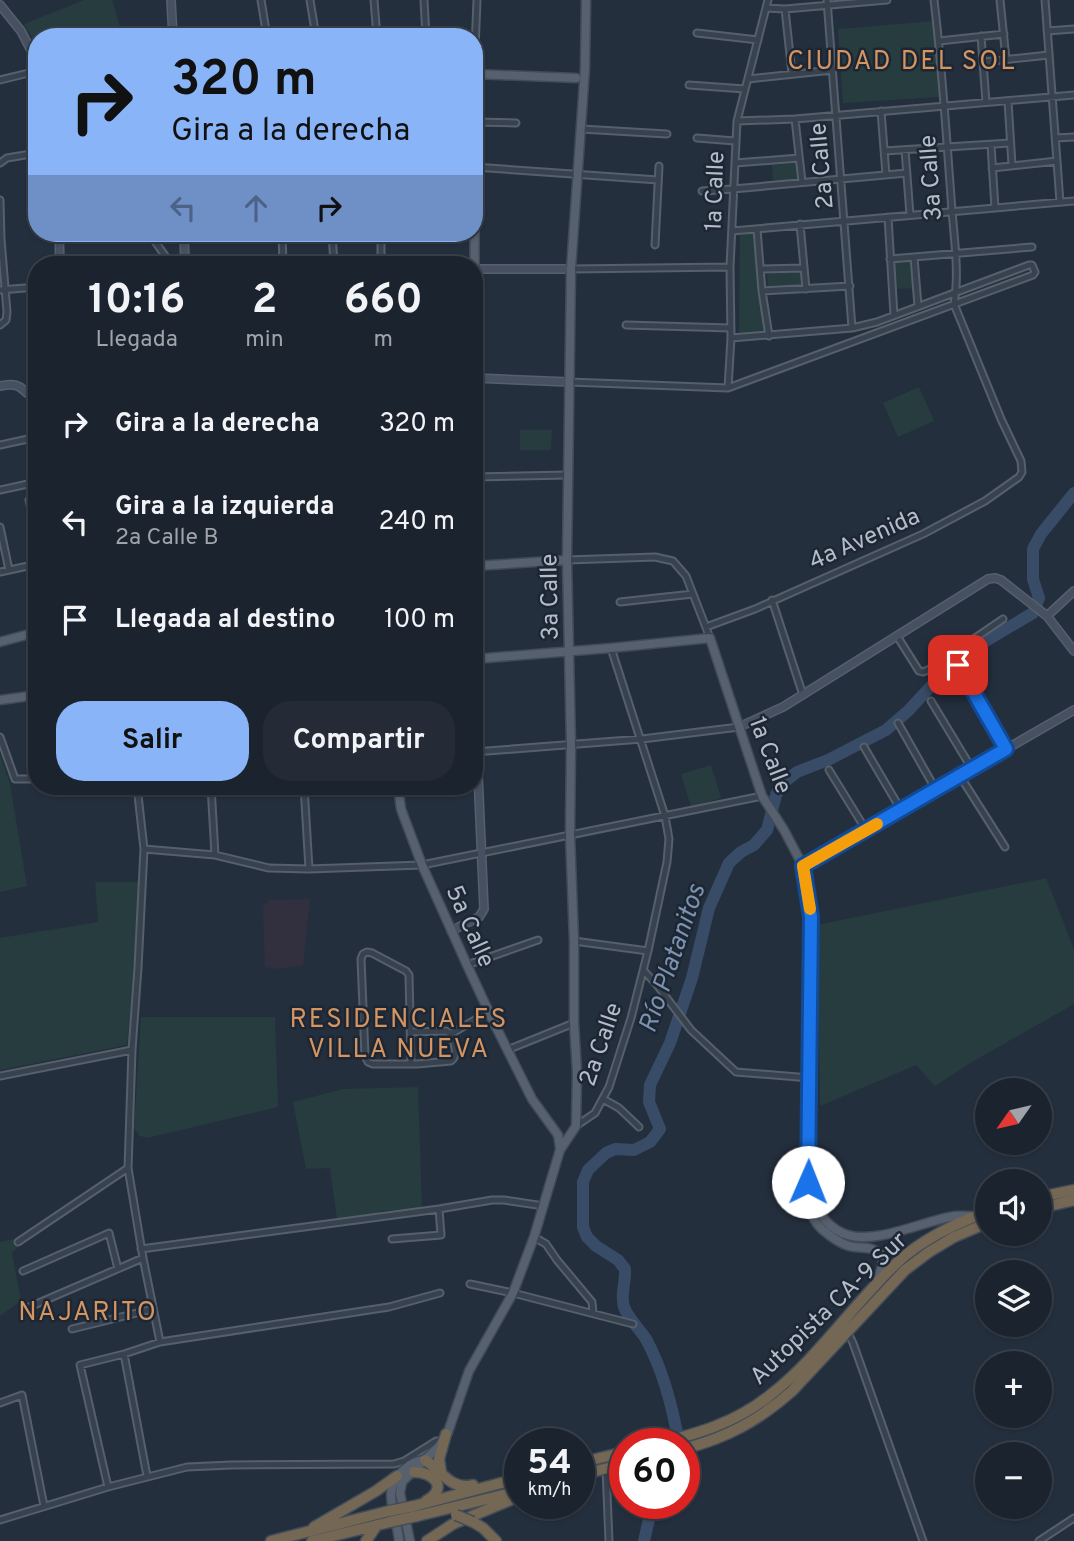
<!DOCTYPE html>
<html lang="es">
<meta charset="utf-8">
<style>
body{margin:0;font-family:Overpass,sans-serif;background:#242b36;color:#f1f3f6;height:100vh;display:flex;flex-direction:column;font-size:26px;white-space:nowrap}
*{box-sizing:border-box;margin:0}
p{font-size:23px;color:#a0a4aa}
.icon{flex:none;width:38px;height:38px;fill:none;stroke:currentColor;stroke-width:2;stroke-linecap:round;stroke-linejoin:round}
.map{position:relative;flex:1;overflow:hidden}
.drawer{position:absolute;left:28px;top:256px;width:455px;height:539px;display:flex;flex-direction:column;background:#1b232e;border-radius:28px;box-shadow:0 2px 5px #0004,0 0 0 2px #39404a}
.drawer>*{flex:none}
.hud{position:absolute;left:28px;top:28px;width:455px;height:214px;border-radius:28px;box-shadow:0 2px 5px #0004,0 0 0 2px #39404a;background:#8ab4f8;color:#111;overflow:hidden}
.needle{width:46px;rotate:236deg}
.buttons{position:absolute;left:975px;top:1078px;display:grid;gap:14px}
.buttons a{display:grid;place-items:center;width:77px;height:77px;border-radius:50%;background:#1b232e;box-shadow:0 2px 5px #0004,0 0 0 2px #39404a;font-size:35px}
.speed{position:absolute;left:504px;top:1428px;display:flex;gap:14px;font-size:35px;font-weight:700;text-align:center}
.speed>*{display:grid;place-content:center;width:91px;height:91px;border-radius:50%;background:#1b232e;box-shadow:0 2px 5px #0004,0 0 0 2px #39404a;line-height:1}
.speed small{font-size:18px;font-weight:400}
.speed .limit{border:10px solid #d22;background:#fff;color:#111}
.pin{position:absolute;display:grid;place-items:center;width:60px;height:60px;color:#fff;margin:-30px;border-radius:14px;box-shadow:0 4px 10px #0006}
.me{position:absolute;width:77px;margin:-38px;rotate:1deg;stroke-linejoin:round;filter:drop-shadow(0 0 5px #0008)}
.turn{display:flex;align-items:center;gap:24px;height:147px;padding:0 28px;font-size:32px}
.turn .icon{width:91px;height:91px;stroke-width:2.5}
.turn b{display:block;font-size:49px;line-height:60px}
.lanes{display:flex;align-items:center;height:66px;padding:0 28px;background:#0003;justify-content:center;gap:35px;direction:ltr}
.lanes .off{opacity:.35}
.eta{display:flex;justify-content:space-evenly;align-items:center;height:119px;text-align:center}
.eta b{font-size:42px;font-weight:700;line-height:49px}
.cta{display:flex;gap:14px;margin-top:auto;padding:14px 28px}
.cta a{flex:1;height:80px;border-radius:28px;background:#8ab4f8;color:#111;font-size:28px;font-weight:700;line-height:80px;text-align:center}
.cta a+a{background:#242b36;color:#f1f3f6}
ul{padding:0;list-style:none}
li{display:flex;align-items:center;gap:21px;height:98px;padding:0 28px}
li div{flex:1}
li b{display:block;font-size:26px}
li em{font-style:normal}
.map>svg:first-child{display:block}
.medical{fill:#32303f}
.green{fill:#263c3f}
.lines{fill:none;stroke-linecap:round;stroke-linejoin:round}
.river{stroke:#394c67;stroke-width:12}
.street-casing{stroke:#565f6c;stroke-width:9}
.secondary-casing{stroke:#565f6c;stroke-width:10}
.primary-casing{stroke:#414a57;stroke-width:11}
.highway-casing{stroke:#434c59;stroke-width:13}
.street{stroke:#38414e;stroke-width:5}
.secondary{stroke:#465061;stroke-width:7}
.primary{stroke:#56606e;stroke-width:8}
.highway{stroke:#746855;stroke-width:10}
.highway-bridge-casing{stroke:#434c59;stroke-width:13;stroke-linecap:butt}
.highway-bridge{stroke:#746855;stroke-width:10}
.route-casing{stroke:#114b97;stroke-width:18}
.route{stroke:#1a73e8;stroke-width:12}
.slow{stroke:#f59e0b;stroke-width:12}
.labels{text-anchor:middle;stroke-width:5;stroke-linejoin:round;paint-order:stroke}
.street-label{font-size:24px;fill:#b4bcc9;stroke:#1d2633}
.neighbourhood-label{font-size:26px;letter-spacing:2px;fill:#d59563;stroke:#1d2633}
.water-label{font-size:26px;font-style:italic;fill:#7c92b1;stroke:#1d2633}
</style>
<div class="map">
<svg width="1074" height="1541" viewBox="0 0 1074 1541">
<rect width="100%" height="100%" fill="#242f3e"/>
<path class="medical" d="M310 899 303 965 278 969 265 967 263 907 269 900Z"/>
<path class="green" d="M84 0H112L123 37H98L94 29 77 37H37V46L24 24Z
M934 21 939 97 843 103 838 29Z
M796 163 798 179 773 181 772 165Z
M757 232 765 334 739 336 740 235Z
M914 261 916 288 897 289 895 263Z
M801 269 802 286 768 288 767 271Z
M919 387 934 421 898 437 883 403Z
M520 430H552L551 450H520Z
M0 754 10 784 27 886 0 892Z
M711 765 721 798 691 807 681 774Z
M1046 878 1074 949V1004L972 1062 935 1086 916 1065 820 1106 817 925Z
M95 882H138L135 967 127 1045 0 1070V938L98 922Z
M141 1017H275L278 1107 147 1138 140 1136 134 1128Z
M418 1087 422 1208 381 1211V1214L337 1219 330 1168 306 1169 293 1102 343 1089Z
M15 1239 18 1247 12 1253 21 1301 0 1316V1242Z"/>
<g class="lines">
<path class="river" d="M679 1444C673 1409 663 1370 646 1339 639 1328 629 1320 624 1307 620 1295 626 1282 625 1269L618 1260 596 1246 587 1237 583 1227V1182L588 1170 606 1153 615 1149 634 1150 650 1142 660 1129 649 1102 650 1085 670 1043 692 978 709 908 729 863 741 852 754 845 767 830 776 795 781 786 788 779 797 772 828 760 886 730 908 711 957 658 1033 613 1039 598 1033 579V549L1041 534 1074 493
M644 1541 649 1519 662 1503"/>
<defs>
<path id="street" d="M261 0 267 37
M310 0 316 37
M374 0 377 37
M424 0 426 37
M827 0 852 328
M1000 0 1006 59
M1045 0 1060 202
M766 8 785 9 887 0
M785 9 792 74
M1047 31 1074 29
M697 33 758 40
M981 36 986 102
M939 41 1004 34
M983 62 1049 55
M474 74 477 0
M748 79 833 70
M0 80 37 71
M689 85 745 89
M1008 101 1012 165
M881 111 886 175
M795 119 802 182
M737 121 795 119 1074 95
M475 122 516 123
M581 129 667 134
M697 138 735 141
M1055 138 1074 137
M991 145 995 208
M905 150 910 215
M884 151 1010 143
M0 163 7 158 37 153
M735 163 799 158
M474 167 658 180
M992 168 1057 161
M702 191 733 189 907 173
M0 200 1 239 7 312 6 320 0 325
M888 217 894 315
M800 224 806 289
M757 229 762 291 769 336
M732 231 1074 201
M149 233 171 264
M282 233 283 264
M332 233 334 264
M381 233V264
M655 245 659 166
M914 257 918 306
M890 259 1032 247
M571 269 730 267
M761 269 804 268
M0 290 37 287
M762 291 850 286
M626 325 731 328
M569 382 728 388 1033 275 1035 272 1032 265H1029L877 322 852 328 731 338
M728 388 731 338 730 267 737 121 768 0
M0 445 37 437
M474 477 568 475
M0 490 37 482
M29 500 37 536
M0 527 9 570
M567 560 655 557 673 561 686 576 710 638
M0 572 37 564
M772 600 803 695
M620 602 693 594
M706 627 755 609 923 534 985 501 1019 477 1022 472 1021 461 1001 419 954 304C960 270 953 232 951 197 946 132 942 66 934 0
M897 636 919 671 923 672 928 670 1003 619
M958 665 1006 749
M931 701 972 769
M898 723 936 790
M0 737 15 779H37
M864 747 901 810
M474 752 642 739 739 727
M829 770 866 830
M960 776 1005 847
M137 786 144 849 138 968 132 1050 128 1168 143 1258 160 1342
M211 786 215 855
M304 786 309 869
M144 849 215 855 269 868 309 869 422 865 762 796
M574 941 648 951
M467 965 538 940
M644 971 657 985 691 1030 736 1072 810 1078
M411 1032 446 1031 451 1034 488 1012
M507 1050 574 1023
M411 1064 409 975 406 971 372 953 367 952 363 954 361 959 365 1056 368 1062 373 1064H417L451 1061C459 1055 454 1043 451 1034
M0 1076 132 1050
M603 1099 619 1108 639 1127
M576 1126 595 1113 609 1087 631 1018 648 951 667 862 669 839 665 816 611 648
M534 1237 546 1244 557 1260 592 1302 593 1313
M392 1239 441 1235 439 1209
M18 1242 128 1168
M141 1249 439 1209 492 1200H504L544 1206
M23 1271 109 1233 118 1269
M470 1284 513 1293 633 1324
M27 1308 143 1258
M72 1329 153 1309
M847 1331 853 1343 923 1541
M124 1354 147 1476
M0 1403 22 1395 44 1506
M606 1469 609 1541
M108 1487 80 1365 124 1354 160 1342 389 1307 440 1293
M0 1520 108 1487 187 1467 231 1465 394 1464 404 1461 436 1441H442
M1039 1541 1074 1518"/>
<path id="secondary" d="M171 0 173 37
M0 5 21 31 37 62
M59 233 60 264
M184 233 185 264
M474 269H571
M474 378 569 382
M0 386C26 381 18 392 37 398
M1047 616 1074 591
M739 727 783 707 988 579 995 578 1001 580 1047 616 1074 651
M803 866 1074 710
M451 931 479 917 484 909 477 751V659L475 566"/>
<path id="primary" d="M474 473 475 74 576 78
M474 530 475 566
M474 566 567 560
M0 642 37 632
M474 659 611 648 710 638 762 796 784 830 803 866 811 917 808 1182C809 1207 808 1220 829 1235 837 1241 845 1246 854 1247 864 1248 872 1247 880 1253L883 1263 878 1280
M0 700 37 695
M398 786 401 809 422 865 467 965 494 1023 532 1099 558 1135 560 1148
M810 1198C819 1213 829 1230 848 1235 875 1244 922 1222 950 1217 957 1215 965 1216 972 1216
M399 1541C397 1514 379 1489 405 1469 411 1463 416 1461 425 1460
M410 1541 400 1493 402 1482 439 1446 448 1432 469 1371 513 1293 534 1237 560 1150 576 1126 577 1072 574 1023V941L570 834 571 745 567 560 571 269 585 68 586 0"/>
<path id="highway" d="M1040 1197 1074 1190
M1040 1208 1074 1200
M657 1444C699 1433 735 1423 769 1396 807 1367 837 1327 869 1292 881 1279 893 1265 907 1254 930 1236 959 1222 987 1212
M684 1449C728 1437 758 1421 792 1391L905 1270 929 1252 954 1237 987 1223
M425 1460C441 1470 451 1491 473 1485
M579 1463 625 1452
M414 1472C434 1472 449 1488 426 1501
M441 1472 439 1459 446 1434
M579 1475 625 1464
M414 1506 520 1478
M417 1516 520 1491
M473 1522 483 1528 496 1541
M314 1527 376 1491 397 1476
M271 1541 389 1511
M312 1541 390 1522
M366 1541 377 1525
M427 1541 453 1524 520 1496"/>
</defs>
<use href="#street" class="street-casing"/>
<use href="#secondary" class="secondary-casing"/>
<use href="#primary" class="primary-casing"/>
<use href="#highway" class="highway-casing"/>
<use href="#street" class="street"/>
<use href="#secondary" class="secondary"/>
<use href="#primary" class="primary"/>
<use href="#highway" class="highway"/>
<defs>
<path id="highway-bridge" d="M389 1511 414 1506
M456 1515 473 1522
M390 1522 417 1516"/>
</defs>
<use href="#highway-bridge" class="highway-bridge-casing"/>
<use href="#highway-bridge" class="highway-bridge"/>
</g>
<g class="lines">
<defs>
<path id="route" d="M808 1182 811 917 803 866 1006 749 958 665"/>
</defs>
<use href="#route" class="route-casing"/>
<use href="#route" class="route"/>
<path class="slow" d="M810 909 803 866 877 824"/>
</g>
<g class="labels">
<g class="street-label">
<text transform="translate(821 166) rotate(-95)" y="8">2a Calle</text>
<text transform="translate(930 178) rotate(-94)" y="8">3a Calle</text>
<text transform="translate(714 191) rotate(-88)" y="8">1a Calle</text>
<text transform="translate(864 538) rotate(-24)" y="8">4a Avenida</text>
<text transform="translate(549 597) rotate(-91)" y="8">3a Calle</text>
<text transform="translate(771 755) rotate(69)" y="8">1a Calle</text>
<text transform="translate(471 926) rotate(66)" y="8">5a Calle</text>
<text transform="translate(600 1044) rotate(-71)" y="8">2a Calle</text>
<text transform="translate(828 1308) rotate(-44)" y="8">Autopista CA-9 Sur</text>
</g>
<g class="neighbourhood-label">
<text x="902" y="69">CIUDAD DEL SOL</text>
<text x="399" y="1027">RESIDENCIALES<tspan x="399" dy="30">VILLA NUEVA</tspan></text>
<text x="88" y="1320">NAJARITO</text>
</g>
<g class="water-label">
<text transform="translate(671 958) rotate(-71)" y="9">Río Platanitos</text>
</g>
</g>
</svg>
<div class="buttons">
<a><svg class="needle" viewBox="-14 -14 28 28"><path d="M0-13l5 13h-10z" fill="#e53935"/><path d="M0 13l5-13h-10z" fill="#a0a4aa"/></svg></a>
<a><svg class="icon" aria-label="sound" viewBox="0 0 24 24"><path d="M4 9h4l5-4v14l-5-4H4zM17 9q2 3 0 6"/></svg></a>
<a><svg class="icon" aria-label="layers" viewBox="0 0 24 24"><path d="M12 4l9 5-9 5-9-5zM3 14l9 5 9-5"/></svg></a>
<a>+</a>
<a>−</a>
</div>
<div class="speed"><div>54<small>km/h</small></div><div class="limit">60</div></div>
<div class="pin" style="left:958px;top:665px;background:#d93025"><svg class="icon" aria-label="arrive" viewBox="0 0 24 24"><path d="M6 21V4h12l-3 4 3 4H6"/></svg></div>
<svg class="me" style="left:808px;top:1182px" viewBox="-20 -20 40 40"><circle r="19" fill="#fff"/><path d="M0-13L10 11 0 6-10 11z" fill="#1a73e8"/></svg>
<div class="hud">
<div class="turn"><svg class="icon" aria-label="right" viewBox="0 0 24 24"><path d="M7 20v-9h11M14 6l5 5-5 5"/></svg><div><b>320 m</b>Gira a la derecha</div></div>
<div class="lanes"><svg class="icon off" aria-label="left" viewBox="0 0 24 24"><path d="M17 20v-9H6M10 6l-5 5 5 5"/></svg><svg class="icon off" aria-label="ahead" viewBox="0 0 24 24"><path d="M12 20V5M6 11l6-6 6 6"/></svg><svg class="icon" aria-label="right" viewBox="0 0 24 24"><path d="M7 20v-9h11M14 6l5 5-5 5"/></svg></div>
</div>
<section class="drawer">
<div class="eta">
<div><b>10:16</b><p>Llegada</p></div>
<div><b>2</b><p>min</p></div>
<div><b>660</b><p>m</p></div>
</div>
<ul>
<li><svg class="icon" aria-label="right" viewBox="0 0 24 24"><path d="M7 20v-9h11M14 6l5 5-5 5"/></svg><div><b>Gira a la derecha</b></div><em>320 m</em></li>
<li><svg class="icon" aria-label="left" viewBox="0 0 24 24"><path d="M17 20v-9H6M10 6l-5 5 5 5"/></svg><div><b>Gira a la izquierda</b><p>2a Calle B</p></div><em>240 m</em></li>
<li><svg class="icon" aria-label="arrive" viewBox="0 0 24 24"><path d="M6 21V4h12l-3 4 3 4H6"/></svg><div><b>Llegada al destino</b></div><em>100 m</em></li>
</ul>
<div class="cta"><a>Salir</a><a>Compartir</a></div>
</section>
</div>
